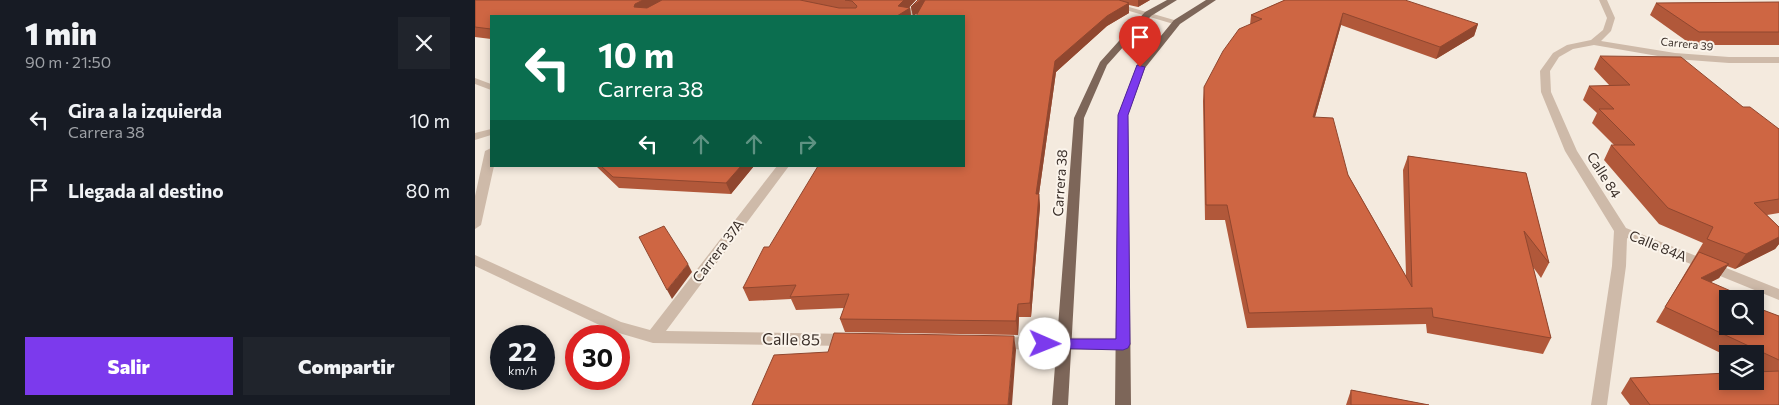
<!DOCTYPE html>
<html lang="es">
<meta charset="utf-8">
<style>
body{margin:0;font-family:Commissioner,sans-serif;background:#20242c;color:#f1f3f6;height:100vh;display:flex;flex-direction:column;font-size:19px;white-space:nowrap}
*{box-sizing:border-box;margin:0}
p{font-size:16px;color:#9ea1a6}
.icon{flex:none;width:28px;height:28px;fill:none;stroke:currentColor;stroke-width:2;stroke-linecap:round;stroke-linejoin:round}
.map{position:relative;flex:1;overflow:hidden}
.panel{display:flex;flex-direction:column;background:#171b24;width:475px}
.panel>*{flex:none}
.top-card{position:absolute;left:15px;top:15px;width:475px;height:152px;border-radius:0px;box-shadow:0 2px 8px #0003;background:#0b6e4f;color:#fff;overflow:hidden}
.controls{position:absolute;left:1244px;top:290px;display:grid;gap:10px}
.controls a{display:grid;place-items:center;width:45px;height:45px;border-radius:0px;background:#171b24;box-shadow:0 2px 8px #0003;font-size:25px}
.speed{position:absolute;left:15px;top:325px;display:flex;gap:10px;font-size:25px;font-weight:700;text-align:center}
.speed>*{display:grid;place-content:center;width:65px;height:65px;border-radius:50%;background:#171b24;box-shadow:0 2px 8px #0003;line-height:1}
.speed small{font-size:12px;font-weight:400}
.speed .limit{border:8px solid #d22;background:#fff;color:#111}
.pin{position:absolute;display:grid;place-items:center;width:42px;height:42px;color:#fff;margin:-51px -21px;border-radius:50% 50% 50% 0;rotate:-45deg;box-shadow:0 0 5px #0007}
.pin .icon{rotate:45deg}
.me{position:absolute;width:55px;margin:-28px;rotate:91deg;stroke-linejoin:round;filter:drop-shadow(0 0 4px #0008)}
.turn{display:flex;align-items:center;gap:18px;height:105px;padding:0 25px;font-size:22px}
.turn .icon{width:65px;height:65px;stroke-width:2.5}
.turn b{display:block;font-size:35px;line-height:42px}
.lanes{display:flex;align-items:center;height:48px;padding:0 25px;background:#0003;justify-content:center;gap:25px;direction:ltr}
.lanes .off{opacity:.35}
.round{display:grid;place-items:center;flex:none;width:52px;height:52px;border-radius:0px;background:#20242c}
.summary{display:flex;align-items:center;justify-content:space-between;height:85px;padding:0 25px}
h1{font-size:30px;font-weight:800;line-height:38px}
.primary-button{display:flex;gap:10px;margin-top:auto;padding:10px 25px}
.primary-button a{flex:1;height:58px;border-radius:0px;background:#7c3aed;color:#fff;font-size:20px;font-weight:800;line-height:58px;text-align:center}
.primary-button a+a{background:#20242c;color:#f1f3f6}
ul{padding:0;list-style:none}
li{display:flex;align-items:center;gap:15px;height:70px;padding:0 25px}
li div{flex:1}
li b{display:block;font-size:19px}
li em{font-style:normal}
main{display:flex;flex:1;min-height:0}
.map>svg:first-child{display:block}
.lines{fill:none;stroke-linecap:round;stroke-linejoin:round}
.minor{fill:#cebaa9;fill-rule:evenodd}
.major{fill:#7d6659;fill-rule:evenodd}
.wall{fill:#b1583a}
.shaded-wall{fill:#90472f}
.building{fill:#ce6643;stroke:#90472f}
.route{fill:#7c3aed;stroke:#51269a}
.labels{text-anchor:middle;stroke-width:4;stroke-linejoin:round;paint-order:stroke}
.far-street-label{font-size:11px;fill:#3a2f29;stroke:#fbf4eb}
.street-label{font-size:14px;fill:#3a2f29;stroke:#fbf4eb}
.near-street-label{font-size:16px;fill:#3a2f29;stroke:#fbf4eb}
</style>
<main>
<section class="panel">
<div class="summary"><div><h1>1 min</h1><p>90 m · 21:50</p></div><a class="round"><svg class="icon" aria-label="close" viewBox="0 0 24 24"><path d="M6 6l12 12M18 6L6 18"/></svg></a></div>
<ul>
<li><svg class="icon" aria-label="left" viewBox="0 0 24 24"><path d="M17 20v-9H6M10 6l-5 5 5 5"/></svg><div><b>Gira a la izquierda</b><p>Carrera 38</p></div><em>10 m</em></li>
<li><svg class="icon" aria-label="arrive" viewBox="0 0 24 24"><path d="M6 21V4h12l-3 4 3 4H6"/></svg><div><b>Llegada al destino</b></div><em>80 m</em></li>
</ul>
<div class="primary-button"><a>Salir</a><a>Compartir</a></div>
</section>
<div class="map">
<svg width="1304" height="405" viewBox="0 0 1304 405">
<rect width="100%" height="100%" fill="#f4eade"/>
<g class="lines">
<path class="minor" d="M444 0H453L436 16H427Z
M617 0H630L706 22 702 25Z
M1124 0H1132L1140 18 1136 31 1126 41 1200 53 1254 57H1304V63H1254L1200 59 1119 45 1098 49 1084 57 1075 71 1076 92 1102 151 1151 228 1304 289V300L1152 238 1151 266 1132 405H1116L1137 266 1139 231 1090 151 1066 92 1065 71 1078 53 1092 45 1116 40 1128 30 1132 18Z
M0 78 16 84V90L0 84Z
M16 129V135L0 140V133Z
M16 148V166H19L6 225 0 229V196L10 151Z
M302 166H314L191 331 373 334 378 336 381 340 378 344 373 346 178 343 137 331 0 266V255L146 322 175 330Z
M525 337 648 338 654 340 656 344 654 348 648 350 525 349 519 347 517 343 519 339Z"/>
<path class="major" d="M692 0H702L676 16 632 65 609 118 593 405H577L599 118 625 62 670 12Z
M731 0H741L705 24 670 68 653 115 656 405H640L643 115 662 65 699 20Z"/>
</g>
<path class="wall" d="M0 0H441L434 7 435 8 436 16H16V39L0 37Z
M443 0H675L663 7 654 5V13L632 26 581 72 564 194 565 206 556 317H544L543 335 370 332 365 319 369 308 321 310 316 299 274 301 268 288 294 247 489 166 443 13 438 16 436 7Z
M810 0 1003 24 999 36 961 59 866 25 840 117 931 276 928 170 933 156 1051 173 1074 263 1066 278 1058 267 1076 338 1068 354 952 333 951 324 772 328 750 220H730L728 101 729 87 775 25 776 15Z
M1304 2V45H1217L1175 15 1181 3Z
M1125 56 1268 107 1304 129V213L1292 215 1304 227V244L1300 249 1260 269 1252 266 1244 278 1236 282 1252 299 1304 316V405H1155L1146 393 1155 378 1285 372 1280 369V354H1252V356L1181 322 1228 243 1184 224 1129 160 1136 145H1139L1117 123 1122 113 1108 100 1114 86H1135L1119 69Z
M121 166H279L256 194 144 188Z
M876 390 954 405H871Z"/>
<path class="shaded-wall" d="M168 0H192L164 14 159 7 160 4Z
M429 0H441L432 10 435 8 436 16H422L423 6Z
M446 0H454L455 5 438 16 436 7Z
M663 0H675L663 7Z
M654 3V13L632 26 581 72 564 194 565 206 556 317 555 303 561 194 580 61 632 16Z
M868 13 866 25 836 131 838 117Z
M1003 24 999 36 961 59 965 47Z
M266 166H279L256 194 251 183Z
M1304 237V244L1300 249 1260 269 1271 254Z
M213 264 217 272 197 299 192 290Z
M1254 264 1244 278 1216 292 1226 278Z
M543 304 544 317 543 335 541 321Z
M539 336 541 350 537 405H533Z"/>
<path class="building" d="M0 0H168L160 4 159 7 172 8 187 0H325L364 8H381L382 6 377 1 370 0H429L423 6 435 8 422 16H16V29L0 27Z
M443 0H446L436 7Z
M450 0H644L654 3 632 16 580 61 561 194H564L555 303 543 304 541 321 365 319 374 294 315 297 321 285 268 288 289 247H294L343 166H489V16H441Z
M810 0H930L1003 24 965 47 868 13 838 117 858 118 873 175 937 287 933 156 1051 173 1074 263 1049 231 1076 338 958 317 957 308 774 313 752 205H731L729 87 748 51 764 29 787 19 776 15Z
M1304 2V32H1224L1181 3Z
M1125 56 1206 57 1268 107H1275L1304 129V199L1279 203 1304 227V237L1271 254 1232 239 1238 227 1193 208 1136 145H1160L1124 109H1139L1114 86 1155 85Z
M126 166H266L251 183 138 177Z
M189 226 213 264 192 290 164 237Z
M1224 252 1254 264 1226 278 1265 295 1263 299H1252V326H1280V307L1304 316V360L1190 307Z
M359 333 539 336 533 405H277L299 355 353 352Z
M1304 371V405H1175L1155 378 1252 373V381H1280V372Z
M876 390 954 405H876Z"/>
<path class="route" d="M662 65 670 67 653 115 655 344 653 348 648 350 564 348 562 344 564 340 570 339H641L643 115Z"/>
<g class="labels">
<g class="far-street-label">
<text transform="translate(1212 44) rotate(6)" y="4">Carrera 39</text>
</g>
<g class="street-label">
<text transform="translate(1129 175) rotate(58)" y="5">Calle 84</text>
<text transform="translate(585 183) rotate(-86)" y="5">Carrera 38</text>
<text transform="translate(1183 246) rotate(22)" y="5">Calle 84A</text>
<text transform="translate(243 251) rotate(-53)" y="5">Carrera 37A</text>
</g>
<g class="near-street-label">
<text transform="translate(316 339) rotate(1)" y="6">Calle 85</text>
</g>
</g>
</svg>
<div class="controls">
<a><svg class="icon" aria-label="search" viewBox="0 0 24 24"><circle cx="10" cy="10" r="6"/><path d="M15 15l6 6"/></svg></a>
<a><svg class="icon" aria-label="layers" viewBox="0 0 24 24"><path d="M12 4l9 5-9 5-9-5zM3 14l9 5 9-5"/></svg></a>
</div>
<div class="speed"><div>22<small>km/h</small></div><div class="limit">30</div></div>
<div class="pin" style="left:665px;top:67px;background:#d93025"><svg class="icon" aria-label="arrive" viewBox="0 0 24 24"><path d="M6 21V4h12l-3 4 3 4H6"/></svg></div>
<svg class="me" style="left:570px;top:344px" viewBox="-20 -20 40 40"><circle r="19" fill="#fff"/><path d="M0-13L10 11 0 6-10 11z" fill="#7c3aed"/></svg>
<div class="top-card">
<div class="turn"><svg class="icon" aria-label="left" viewBox="0 0 24 24"><path d="M17 20v-9H6M10 6l-5 5 5 5"/></svg><div><b>10 m</b>Carrera 38</div></div>
<div class="lanes"><svg class="icon" aria-label="left" viewBox="0 0 24 24"><path d="M17 20v-9H6M10 6l-5 5 5 5"/></svg><svg class="icon off" aria-label="ahead" viewBox="0 0 24 24"><path d="M12 20V5M6 11l6-6 6 6"/></svg><svg class="icon off" aria-label="ahead" viewBox="0 0 24 24"><path d="M12 20V5M6 11l6-6 6 6"/></svg><svg class="icon off" aria-label="right" viewBox="0 0 24 24"><path d="M7 20v-9h11M14 6l5 5-5 5"/></svg></div>
</div>
</div>
</main>
